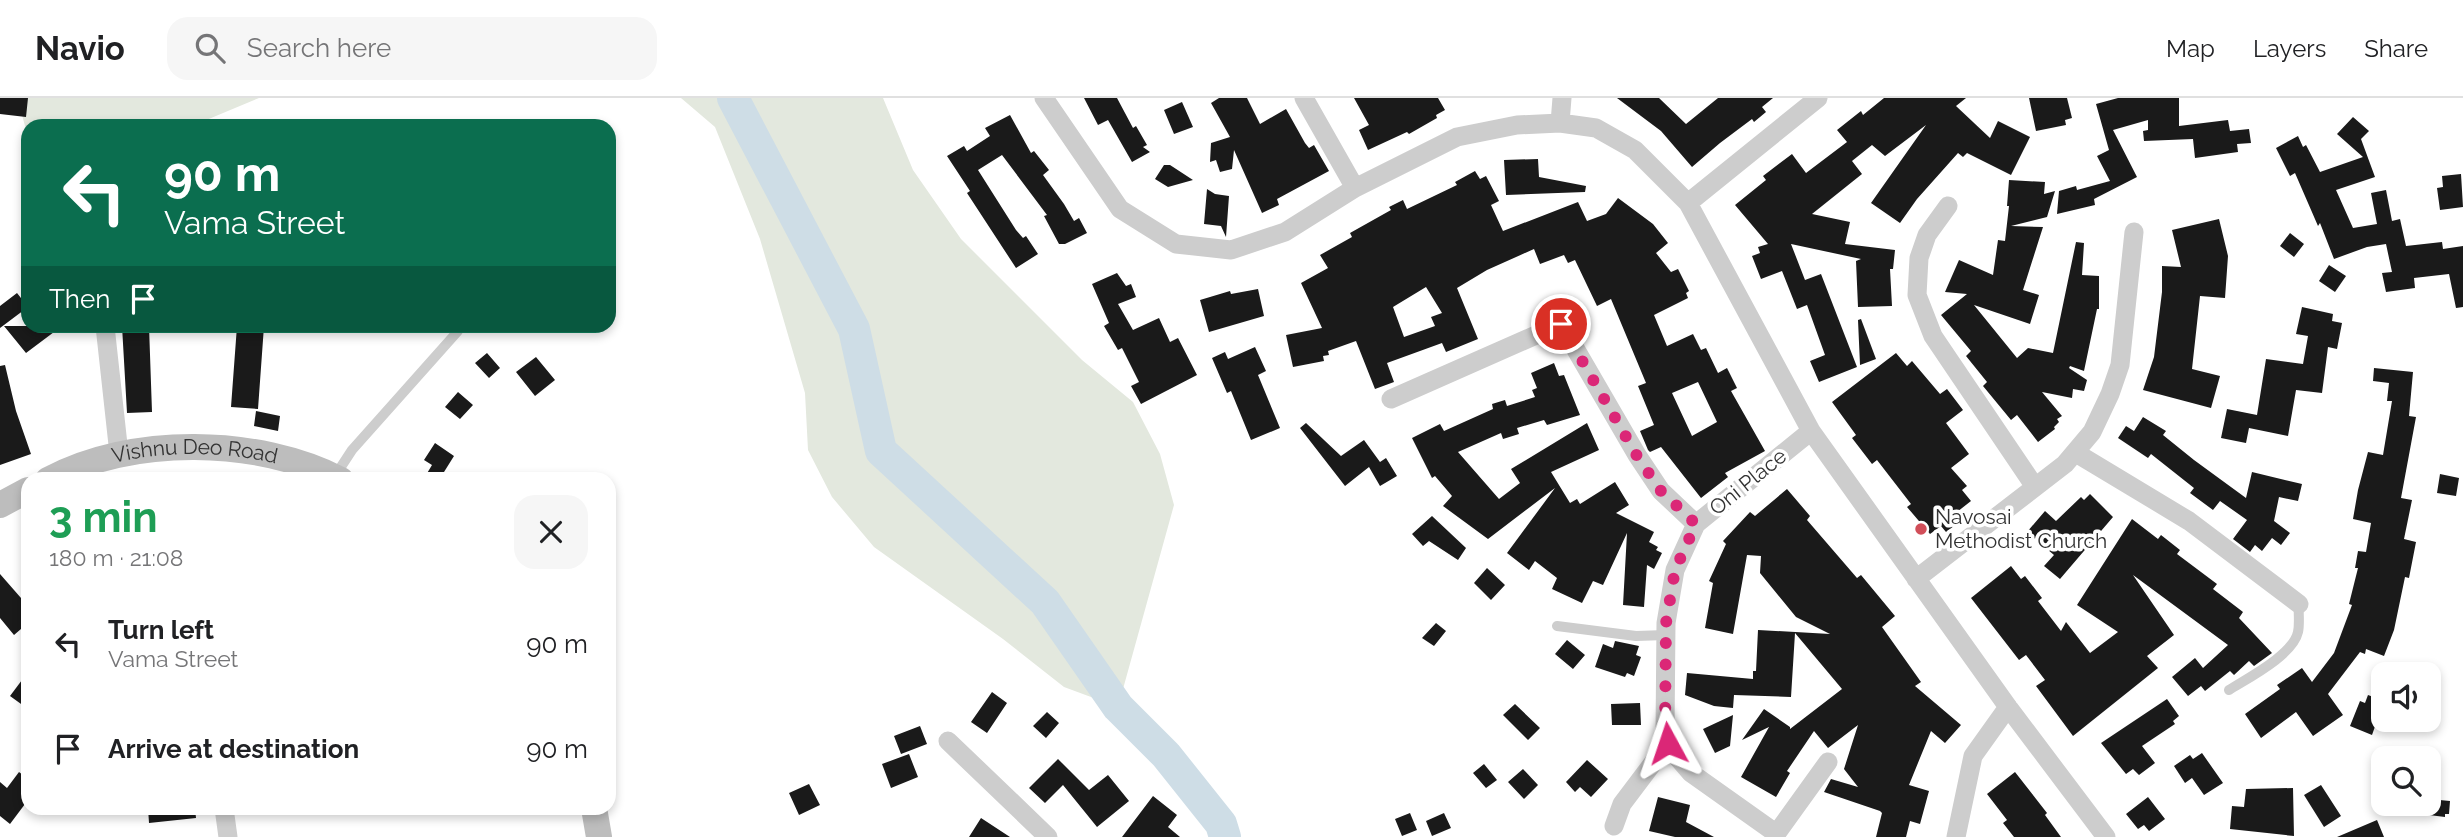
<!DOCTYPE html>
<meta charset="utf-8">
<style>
body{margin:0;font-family:Raleway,sans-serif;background:#f6f6f6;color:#202124;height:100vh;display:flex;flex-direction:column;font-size:26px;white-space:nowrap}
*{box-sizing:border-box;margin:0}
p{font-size:23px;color:#757577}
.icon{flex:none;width:38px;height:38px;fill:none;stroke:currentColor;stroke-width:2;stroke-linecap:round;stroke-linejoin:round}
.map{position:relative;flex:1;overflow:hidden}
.details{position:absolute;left:21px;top:374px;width:595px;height:343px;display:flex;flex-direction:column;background:#fff;border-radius:21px;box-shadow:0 4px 10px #0003}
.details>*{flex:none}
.guide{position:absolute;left:21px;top:21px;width:595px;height:214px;border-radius:21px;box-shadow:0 4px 10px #0003;background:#0b6e4f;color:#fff;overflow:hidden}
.tools{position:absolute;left:2371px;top:564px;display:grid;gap:14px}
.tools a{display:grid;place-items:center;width:70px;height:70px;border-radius:14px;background:#fff;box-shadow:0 4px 10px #0003;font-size:35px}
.pin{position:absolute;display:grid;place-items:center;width:60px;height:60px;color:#fff;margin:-30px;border:4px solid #fff;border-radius:50%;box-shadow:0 2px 7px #0007}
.me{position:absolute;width:77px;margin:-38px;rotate:355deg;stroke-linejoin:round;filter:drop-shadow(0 0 5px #0008)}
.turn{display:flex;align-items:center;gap:24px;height:147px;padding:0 28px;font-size:32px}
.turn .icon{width:91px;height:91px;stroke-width:2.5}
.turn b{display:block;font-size:49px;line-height:60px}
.then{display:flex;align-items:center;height:66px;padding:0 28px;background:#0003;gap:14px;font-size:26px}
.round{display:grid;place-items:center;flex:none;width:74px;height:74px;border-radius:21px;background:#f6f6f6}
.head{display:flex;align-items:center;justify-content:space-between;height:119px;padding:0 28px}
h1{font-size:42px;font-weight:700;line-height:52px;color:#1e9e55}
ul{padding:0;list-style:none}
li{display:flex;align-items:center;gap:21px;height:105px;padding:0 28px}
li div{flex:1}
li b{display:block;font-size:26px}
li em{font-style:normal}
header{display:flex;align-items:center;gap:42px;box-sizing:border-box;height:98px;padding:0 35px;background:#fff;border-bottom:2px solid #e0e0e0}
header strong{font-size:33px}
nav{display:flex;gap:38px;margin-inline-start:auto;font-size:24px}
.search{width:490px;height:63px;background:#f6f6f6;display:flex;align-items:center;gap:18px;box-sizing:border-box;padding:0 24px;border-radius:21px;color:#757577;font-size:26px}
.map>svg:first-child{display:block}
.green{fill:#e3e8de}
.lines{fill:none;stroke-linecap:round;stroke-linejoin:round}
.river{stroke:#cedde6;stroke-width:32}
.building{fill:#1a1a1a;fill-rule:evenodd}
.lane{stroke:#cdcdcd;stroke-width:10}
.street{stroke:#cdcdcd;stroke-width:19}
.secondary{stroke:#bdbdbd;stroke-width:26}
.route{stroke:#db2777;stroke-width:12;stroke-dasharray:0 21.6}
.poi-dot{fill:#d14e59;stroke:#fff;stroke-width:2.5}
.labels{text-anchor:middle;stroke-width:7;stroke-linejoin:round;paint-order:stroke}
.street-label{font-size:21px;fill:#333;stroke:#fff}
.poi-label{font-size:21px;fill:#333;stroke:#fff;text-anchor:start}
</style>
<header>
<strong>Navio</strong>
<div class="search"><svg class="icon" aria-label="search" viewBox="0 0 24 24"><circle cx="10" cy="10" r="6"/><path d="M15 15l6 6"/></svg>Search here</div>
<nav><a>Map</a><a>Layers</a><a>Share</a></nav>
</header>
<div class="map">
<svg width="2463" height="739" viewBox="0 0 2463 739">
<rect width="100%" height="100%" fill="#fff"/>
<path class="green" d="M12 0H259L192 28H28V39L19 6Z
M681 0H883L913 72 961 141 1082 262 1133 304 1160 356 1174 407 1118 609 1064 589 1003 541 874 449 832 399 808 352 805 295 760 141 715 29Z"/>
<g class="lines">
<path class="river" d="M733 0 854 231 881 353 1045 504 1118 609 1166 657 1221 726 1225 739"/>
</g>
<path class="building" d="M0 0H28L26 19 0 16Z
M1084 0H1117L1133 30 1136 28 1147 47 1143 49 1150 54 1132 64 1108 22 1098 27Z
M1219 0H1247L1260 26 1286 11 1305 45 1309 50 1314 47 1329 73 1277 101 1279 107 1262 115 1234 52 1232 71 1220 74 1216 62 1210 64 1211 45 1230 39 1211 5Z
M1354 0H1438L1445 12 1436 17 1437 20 1409 36 1407 34 1368 52 1359 32 1369 27Z
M1617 0H1659L1686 26 1718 0H1773L1762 9 1766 14 1754 24 1752 21 1720 45 1692 69 1661 33Z
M1884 0H1966L1956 8 1990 40 1998 23 2030 39 2011 77 1967 55 1963 59 1958 55 1917 101 1900 125 1871 105 1926 27 1885 58 1872 47 1852 63 1862 76 1812 116 1850 124 1845 146 1895 152 1893 171H1890L1892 208 1858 209 1856 163 1861 161 1791 146 1805 182 1821 176 1857 269 1819 284 1810 263 1825 257 1807 207 1797 211 1782 173 1761 181 1752 158 1760 155 1758 149 1768 146 1735 107 1766 82 1763 78 1792 56 1806 75 1847 44 1837 32 1861 13 1863 17Z
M2029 0H2067L2072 20 2065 22 2066 27 2036 33Z
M2118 0H2179V28L2228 22 2230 33 2249 31 2251 45 2237 46 2238 54 2195 60 2193 41 2144 43 2143 33 2148 32V22L2113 32 2137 79 2094 101 2095 107 2057 116 2059 93 2076 88 2077 92 2110 83 2097 58 2109 52 2096 6Z
M1182 4 1193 29 1174 36 1164 12Z
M1010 17 1031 55 1034 53 1049 72 1043 77 1064 106 1074 123 1079 120 1087 135 1065 146H1059L1044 118 1047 117 1002 57 978 72 1016 132 1023 140 1026 138 1038 156 1016 170 967 95 970 93 947 58 964 48 967 53 990 38 985 30Z
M2353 19 2369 33 2361 41 2375 79 2336 92 2353 130 2377 126 2371 95 2386 92 2392 123 2400 121 2406 148 2442 144 2443 151 2463 148V209L2456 210 2449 176 2414 180 2415 190 2386 194 2382 175 2392 174 2386 146 2367 149 2334 161 2320 125 2318 128 2295 75 2290 78 2276 50 2298 38 2303 49 2306 47 2320 74 2363 59 2337 36Z
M1538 61 1539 79 1586 88 1585 94 1506 97 1504 62Z
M1164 67H1170L1193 82 1168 89 1155 81Z
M1475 73 1480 81 1486 78 1499 103 1491 107 1503 133 1578 104 1587 123 1606 116 1618 100 1653 126 1668 145 1656 155 1671 174 1678 171 1689 193 1686 195 1688 200 1654 217 1667 248 1693 236 1701 252 1706 250 1718 275 1727 270 1737 290 1731 293 1765 353 1725 375 1728 379 1701 400 1661 349 1650 354 1648 352 1640 333 1654 327 1638 288 1646 285 1611 201 1597 208 1575 162 1568 165 1564 157 1540 166 1534 151 1487 172 1457 190 1478 241 1446 254 1442 245 1387 265 1394 284 1375 291 1356 243 1328 253 1329 257 1323 258 1324 263 1293 269 1286 237 1322 230 1301 185 1328 170 1320 157 1352 139 1350 135 1391 112 1389 109 1403 102 1407 111 1457 87 1455 84ZM1426 189 1442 215 1431 219 1435 228 1404 239 1393 209ZM1698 284 1717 324 1692 338 1672 295Z
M2461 76 2463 109 2440 112 2437 90 2443 89 2442 78Z
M2009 82 2045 84 2044 96 2055 93 2047 119 2011 128 2043 129 2023 192 2039 197 2030 226 1974 207 2017 260 2028 250 2053 255 2076 144 2084 145 2082 177 2099 178V211H2097L2084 273 2070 268 2069 270 2087 282 2084 293 2073 291 2072 300 2042 294 2062 318 2057 321 2059 324 2054 329 2055 331 2038 344 2017 317 2011 322 1983 288 1987 284 1966 258 1971 253 1941 217 1967 196 1945 194 1959 162 1993 177 1998 142 2005 143 2009 108H2007Z
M1207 91 1215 96 1229 98 1226 139 1221 128 1204 126Z
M2219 121 2228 158 2225 200 2200 198 2192 271 2220 278 2211 310 2143 292 2154 259 2162 194V168L2181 169 2172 132Z
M2290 135 2304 146 2294 159 2280 148Z
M2329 167 2346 178 2335 194 2319 183Z
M1117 175 1126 188 1131 186 1136 199 1118 206 1133 232 1159 220 1170 244 1178 240 1197 277 1141 306 1131 288 1139 284 1122 250 1118 252 1104 228 1109 225 1092 186Z
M1258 191 1264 218 1209 234 1200 202 1230 193 1231 196Z
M17 195 28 209 0 230V208Z
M2302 209 2333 216 2332 223 2342 225 2337 251 2328 249 2322 295 2296 292 2288 338 2249 330 2246 345 2221 340 2227 311 2257 317 2266 261 2303 266 2308 238 2296 236Z
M1861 221 1876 261 1860 267 1858 222Z
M4 228H62L26 255Z
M122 228H149L152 314 127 315Z
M237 228H264L258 311 231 309Z
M1255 249 1266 273 1258 277 1280 330 1251 342 1231 293 1227 295 1212 260 1225 254 1228 261Z
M487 255 500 270 489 280 475 265Z
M1896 255 1907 268 1912 263 1940 296 1947 291 1963 312 1946 325 1969 356 1951 370 1967 388 1962 392 1971 403 1957 414 1963 421 1946 434 1941 428 1930 436 1907 409 1911 406 1877 362 1872 366 1852 340 1856 337 1832 304Z
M536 259 555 282 535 298 516 274Z
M1554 265 1559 278 1564 277 1580 317 1547 327 1544 322 1517 330 1519 336 1503 341 1501 335 1458 354 1499 401 1520 385 1511 371 1587 325 1599 352 1551 374 1570 405 1577 401 1580 406 1615 384 1629 407 1616 415 1654 434 1649 444 1658 449 1656 452 1662 455 1654 471 1647 467 1644 509 1623 507 1627 435 1603 487 1593 483 1582 505 1552 491 1557 480 1535 463 1529 472 1507 455 1555 390 1488 441 1443 408 1452 398 1435 378 1432 380 1412 340 1440 326 1444 333 1493 311 1492 306 1505 302 1507 308 1535 299 1532 292 1537 290 1531 275Z
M5 267 16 313 31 356 0 367V268Z
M2374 270 2413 274 2409 318 2416 319 2401 400 2412 402 2404 441 2416 444 2409 480 2405 479 2394 532 2384 558 2366 551 2365 556 2360 554 2328 596 2343 617 2313 638 2296 614 2261 640 2245 616 2280 591 2277 587 2302 570 2312 584 2334 555 2352 507 2349 506 2358 470H2355L2358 453 2366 454 2371 425 2353 421 2358 392 2368 354 2383 357 2392 303H2387L2389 285 2373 283Z
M458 294 473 307 460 321 445 309Z
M256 313 280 318 278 333 254 328Z
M2143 319 2166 333 2163 337 2194 362 2246 400 2252 374 2302 386 2298 403 2279 399 2274 423 2290 435 2281 447 2272 440 2262 453 2255 447 2250 454 2233 441 2247 422 2220 403 2213 412 2190 395 2194 390 2151 356 2148 360 2118 340 2126 328 2134 333Z
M1306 325 1341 358 1364 342 1380 364 1386 360 1397 378 1380 388 1369 369 1345 388 1300 330Z
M435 345 454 358 439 382H423L432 367 424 362Z
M2440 376 2459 380 2456 398 2437 395Z
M1787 391 1810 418 1807 422 1857 480 1861 477 1895 518 1882 529 1921 584 1915 588 1961 627 1945 645 1931 633 1909 687 1929 693 1920 726 1910 723 1906 739H1876L1882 715 1880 713 1824 694 1831 681 1858 689 1844 671 1858 627 1828 650 1814 633 1787 673 1790 675 1776 699 1741 679 1769 629 1742 642 1764 611 1790 629V631L1842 591 1795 535 1791 599 1734 597 1733 610 1714 608 1685 597 1687 575 1753 581V573H1756L1758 532 1830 536 1796 519 1760 475 1761 458 1747 457 1733 536 1705 530 1713 485 1709 483 1726 446 1723 443 1750 414 1755 418Z
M2090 396 2113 419 2060 481 2044 468 2054 457 2027 434 2045 413 2056 423 2081 399 2084 402Z
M1432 418 1466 450 1458 462 1429 443 1423 448 1412 436Z
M2132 421 2158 441 2161 437 2180 452 2177 456 2217 486 2213 491 2243 514 2239 520 2272 555 2254 568 2249 563 2234 577 2230 573 2205 593 2201 588 2188 598 2172 579 2195 560 2203 570 2228 547 2133 477 2174 537 2147 558 2158 570 2073 638 2036 588 2045 582 2026 557 2019 562 1971 500 2011 468 2021 481 2025 478 2042 500 2038 503 2061 533 2066 524 2090 555 2118 534 2077 507Z
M1487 470 1505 487 1491 502 1474 485Z
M0 476 28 508V525L14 537 0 520Z
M1436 525 1446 533 1434 548 1422 540Z
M1567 542 1585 557 1573 571 1555 556Z
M1615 543 1639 548 1636 557 1641 559 1634 578 1627 575 1625 579 1595 569 1603 546 1613 550Z
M28 574V611L10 598Z
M992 594 1007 605 987 635 971 624Z
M2368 597 2384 603 2372 637 2350 628 2360 603 2365 605Z
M2167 601 2179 618 2173 623 2175 626 2142 648 2155 665 2139 677 2133 671 2126 676 2101 645Z
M1640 605 1641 627H1612L1611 606Z
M1515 606 1540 630 1528 642 1503 617Z
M1047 614 1059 625 1046 640 1033 628Z
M1733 617 1730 648 1715 655 1703 631Z
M920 628 927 646 901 656 894 638Z
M2202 655 2223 685 2204 697 2192 680 2185 685 2174 668 2190 657 2193 661Z
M909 656 918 679 891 690 882 666Z
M1058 661 1089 692 1108 677 1129 703 1097 729 1063 687 1045 705 1029 690Z
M1587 662 1608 681 1591 699 1580 689 1575 694 1566 684Z
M1484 666 1497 682 1486 690 1473 675Z
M1523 671 1538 687 1524 701 1508 684Z
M19 674 28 681V702L10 726 0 718V684L7 690Z
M2015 674 2047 715 2045 717 2061 739H2014L2003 725 2007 722 1987 696Z
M809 686 820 707 799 717 789 695Z
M2321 687 2341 718 2324 729 2304 697Z
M2293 690 2294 738 2230 731 2232 708 2244 709 2246 691Z
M1153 698 1177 717 1168 729 1180 739H1122Z
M1658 699 1690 707 1686 724 1714 739H1675L1649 733Z
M2148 699 2165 721 2149 733 2144 727 2138 731 2126 716Z
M2429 701 2450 703 2449 716H2445V719L2429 717Z
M148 710H195L196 720 149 725Z
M1410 715 1417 732 1402 738 1395 721Z
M1444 715 1451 730 1432 738 1426 723Z
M981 720 1010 739H969Z
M2377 722 2384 739H2337Z"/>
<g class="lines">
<path class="lane" d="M335 378 352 352 458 233
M1557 528 1636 538 1666 537
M2229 592C2248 580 2293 557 2298 534 2300 525 2298 515 2299 506"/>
<path class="street" d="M1044 0 1120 111 1176 146 1231 152 1285 134 1355 90 1457 39 1517 27 1560 25 1596 30 1635 52 1688 105 1811 333 2008 609 2106 739
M1304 0 1355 90
M1560 25 1562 0
M1688 105 1818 0
M1948 108 1927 137 1919 160 1917 197 1933 238 2035 389
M105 228 119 356
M1391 301 1561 226 1637 357 1661 393 1696 426
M2076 355 2189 423 2299 506
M1916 481 2065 366 2092 334 2110 296 2120 267 2134 134
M948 643 1048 739
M224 710 228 739
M1614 728 1622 706 1668 645
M1777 736 1691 675 1672 653 1665 634 1666 525 1675 472 1696 426 1811 333
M1774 739 1828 664
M1956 739 1973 658 2008 609"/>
<g class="secondary">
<path id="s1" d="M48 382C131 337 258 339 341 382"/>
<path d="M0 407 28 392"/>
<path d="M594 710 599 739"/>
</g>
</g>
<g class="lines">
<path class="route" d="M1561 226 1637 358 1661 393 1696 426 1675 472 1666 525 1665 634 1668 645"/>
</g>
<circle class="poi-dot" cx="1921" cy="431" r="7"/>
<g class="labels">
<g class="street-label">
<text dy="7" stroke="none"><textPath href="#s1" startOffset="152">Vishnu Deo Road</textPath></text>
<text transform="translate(1748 384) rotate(-39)" y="7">Oni Place</text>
</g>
<g class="poi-label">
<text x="1935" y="426">Navosai<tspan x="1935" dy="24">Methodist Church</tspan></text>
</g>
</g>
</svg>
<div class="tools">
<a><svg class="icon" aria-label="sound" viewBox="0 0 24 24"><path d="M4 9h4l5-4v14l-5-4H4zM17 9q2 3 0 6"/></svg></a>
<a><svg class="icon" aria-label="search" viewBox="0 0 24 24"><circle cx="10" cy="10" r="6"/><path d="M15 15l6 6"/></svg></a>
</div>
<div class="pin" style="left:1561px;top:226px;background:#d93025"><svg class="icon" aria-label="arrive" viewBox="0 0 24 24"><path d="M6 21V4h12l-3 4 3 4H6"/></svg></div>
<svg class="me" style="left:1668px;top:645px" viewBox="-20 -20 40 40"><path d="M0-17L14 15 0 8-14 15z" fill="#db2777" stroke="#fff" stroke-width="4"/></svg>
<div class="guide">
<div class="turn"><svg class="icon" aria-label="left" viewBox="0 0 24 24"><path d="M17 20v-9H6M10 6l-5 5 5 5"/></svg><div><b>90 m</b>Vama Street</div></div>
<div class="then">Then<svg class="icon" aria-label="arrive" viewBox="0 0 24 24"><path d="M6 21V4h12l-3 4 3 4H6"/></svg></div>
</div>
<section class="details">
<div class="head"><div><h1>3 min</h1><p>180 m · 21:08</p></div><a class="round"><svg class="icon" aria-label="close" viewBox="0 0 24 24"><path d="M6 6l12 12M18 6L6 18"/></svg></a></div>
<ul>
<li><svg class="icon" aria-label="left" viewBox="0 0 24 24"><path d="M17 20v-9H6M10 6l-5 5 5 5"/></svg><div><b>Turn left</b><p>Vama Street</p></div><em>90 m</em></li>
<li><svg class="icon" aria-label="arrive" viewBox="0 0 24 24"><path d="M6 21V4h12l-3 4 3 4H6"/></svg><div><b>Arrive at destination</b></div><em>90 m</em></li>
</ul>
</section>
</div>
